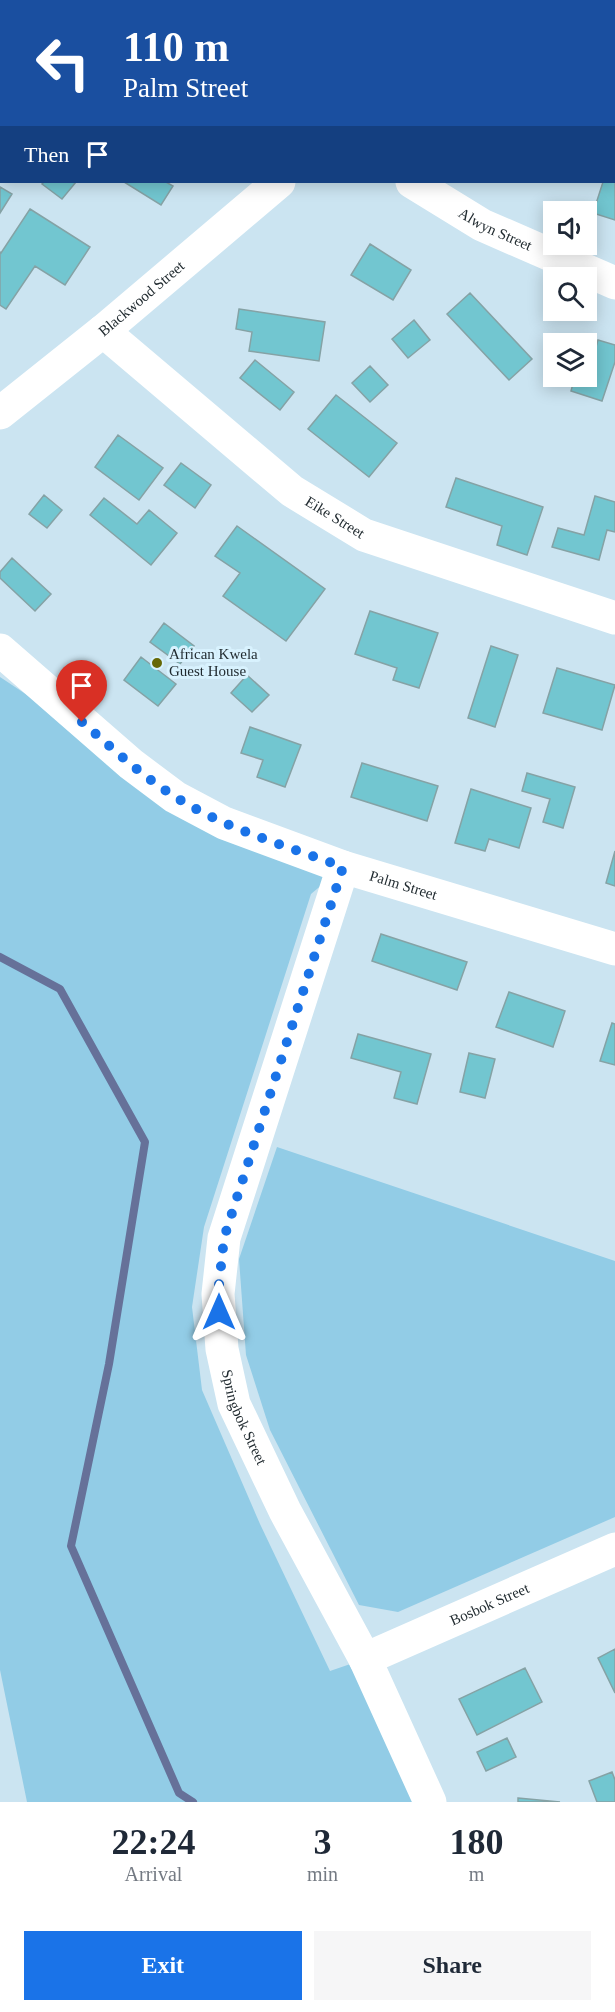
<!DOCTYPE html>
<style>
body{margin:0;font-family:Georgia,serif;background:#f6f6f7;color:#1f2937;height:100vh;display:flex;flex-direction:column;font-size:22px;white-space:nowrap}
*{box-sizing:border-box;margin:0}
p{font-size:20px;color:#747a83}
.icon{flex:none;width:33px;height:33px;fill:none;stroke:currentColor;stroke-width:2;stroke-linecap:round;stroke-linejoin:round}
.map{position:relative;height:1802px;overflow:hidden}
.side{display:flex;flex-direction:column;background:#fff;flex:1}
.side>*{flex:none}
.hud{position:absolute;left:0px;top:0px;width:615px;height:183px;box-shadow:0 3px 15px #0003;background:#1a4fa0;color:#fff;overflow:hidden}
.fabs{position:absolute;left:543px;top:201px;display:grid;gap:12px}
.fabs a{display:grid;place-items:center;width:54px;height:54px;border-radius:0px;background:#fff;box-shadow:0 3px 15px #0003;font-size:30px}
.pin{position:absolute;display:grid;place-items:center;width:51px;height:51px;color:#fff;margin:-62px -26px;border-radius:50% 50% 50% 0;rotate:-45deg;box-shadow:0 0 6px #0007}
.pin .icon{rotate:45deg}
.me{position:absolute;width:66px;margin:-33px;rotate:0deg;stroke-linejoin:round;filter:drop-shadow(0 0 4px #0008)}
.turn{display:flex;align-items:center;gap:21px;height:126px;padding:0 24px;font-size:27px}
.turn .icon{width:78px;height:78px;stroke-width:2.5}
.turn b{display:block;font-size:42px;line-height:51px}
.then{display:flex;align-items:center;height:57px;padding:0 24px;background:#0003;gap:12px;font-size:22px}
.eta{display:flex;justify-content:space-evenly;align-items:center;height:102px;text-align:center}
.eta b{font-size:36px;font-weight:600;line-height:42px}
.button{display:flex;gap:12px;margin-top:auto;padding:12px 24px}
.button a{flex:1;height:69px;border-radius:0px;background:#1a73e8;color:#fff;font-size:24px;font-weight:600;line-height:69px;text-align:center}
.button a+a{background:#f6f6f7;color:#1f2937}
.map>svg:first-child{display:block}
.green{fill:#92cce6}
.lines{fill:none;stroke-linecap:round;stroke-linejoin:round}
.stream{stroke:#667199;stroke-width:8}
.building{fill:#72c6d0;stroke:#85a2a5;stroke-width:1.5}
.minor{stroke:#fff;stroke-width:33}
.tertiary{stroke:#fff;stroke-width:33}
.route{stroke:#1a73e8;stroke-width:10;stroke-dasharray:0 18}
.poi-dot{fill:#666806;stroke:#d8f2fe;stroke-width:2}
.labels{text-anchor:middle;stroke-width:6;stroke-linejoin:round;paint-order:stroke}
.street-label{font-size:15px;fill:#1f292e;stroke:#d8f2fe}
.poi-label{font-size:15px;fill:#1f292e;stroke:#d8f2fe;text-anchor:start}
</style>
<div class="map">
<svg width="615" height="1802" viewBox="0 0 615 1802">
<rect width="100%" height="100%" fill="#cbe4f1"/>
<path class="green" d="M0 677 131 764 343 867 311 894 204 1227 192 1307 202 1390 260 1524 330 1671 365 1659 429 1802H27L0 1670Z
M277 1147 615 1261V1517L398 1612 359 1605 270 1430 246 1355 239 1259Z"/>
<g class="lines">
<path class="stream" d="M0 957 60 989 145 1142 109 1364 71 1546 179 1793 193 1802"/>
</g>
<path class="building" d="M0 0 6 2H2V60Z
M228 0H336L339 2H231Z
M614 175H615V220L593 213 603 182H614Z
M44 182H76L62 199 42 184Z
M124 182H166L173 186 161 205Z
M0 187 12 194 0 213Z
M30 209 90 247 65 285 35 266 6 309 0 305V252L1 253Z
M370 244 411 270 393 300 351 275Z
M470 293 532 359 509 380 447 314Z
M239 309 325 322 319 361 249 351 252 332 236 329Z
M414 320 430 340 408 358 392 339Z
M598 340 615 345V362L602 401 571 391 575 376H586V351L594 354Z
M255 360 294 392 280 410 240 378Z
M370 366 388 385 370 402 352 383Z
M336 395 397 443 369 477 308 429Z
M118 435 163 468 139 500 95 467Z
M181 463 211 485 195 508 164 485Z
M456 478 543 507 527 555 497 545 502 526 446 507Z
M44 495 62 510 47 528 29 514Z
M595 496 615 502V532L607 530 599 560 552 547 558 528 584 535Z
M104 498 137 524 149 510 177 533 151 565 90 515Z
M237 526 325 589 286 641 223 596 240 573 215 556Z
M12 558 51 594 35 611 0 578V572Z
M370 611 438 633 419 688 393 680 397 668 355 654Z
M164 623 194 646 180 664 150 642Z
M491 646 518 655 495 727 468 718Z
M141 657 176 684 158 706 124 680Z
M557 668 615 685 602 730 543 713Z
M247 675 269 695 252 712 231 693Z
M250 727 301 745 285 787 257 777 263 760 241 753Z
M362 763 438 786 427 821 351 797Z
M527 773 575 787 563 828 543 822 550 799 522 791Z
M471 789 531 808 519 848 489 839 485 851 455 843Z
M615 851V886L606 883Z
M381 934 467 962 457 990 372 961Z
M509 992 565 1011 553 1047 496 1027Z
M612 1023 615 1024V1065L600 1061Z
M358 1034 431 1054 417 1104 394 1098 401 1072 351 1058Z
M469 1053 495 1059 485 1098 460 1092Z
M615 1649V1693L598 1658Z
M525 1668 542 1702 477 1735 459 1699Z
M507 1738 516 1757 486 1771 477 1752Z
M612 1772 615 1780V1802H597L589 1781Z
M518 1798 560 1802H518Z"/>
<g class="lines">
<g class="minor">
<path d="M119 0 122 2"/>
<path id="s1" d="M412 182 482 225 615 283"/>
<path id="s2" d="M103 331 292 491 364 535 615 618"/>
<path id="s3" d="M0 650 131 764 175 797 224 823 343 867 615 949"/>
<path id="s4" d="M343 867 224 1238 218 1294 222 1349 234 1404 285 1511 365 1659 430 1802"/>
<path id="s5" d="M365 1659 615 1549"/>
</g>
<g class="tertiary">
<path d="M484 2 486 0"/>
<path id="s6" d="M0 413 103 331 279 182"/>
</g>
</g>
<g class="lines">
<path class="route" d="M82 722C112 748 141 775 174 796 225 829 287 846 343 867L224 1238 218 1294 219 1312"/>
</g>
<circle class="poi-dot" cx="157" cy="663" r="6"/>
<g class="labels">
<g class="street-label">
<text dy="5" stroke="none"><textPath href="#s1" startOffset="96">Alwyn Street</textPath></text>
<text dy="5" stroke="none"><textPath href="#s6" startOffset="182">Blackwood Street</textPath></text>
<text dy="5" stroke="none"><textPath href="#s2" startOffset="298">Eike Street</textPath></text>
<text dy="5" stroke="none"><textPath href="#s3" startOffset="474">Palm Street</textPath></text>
<text dy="5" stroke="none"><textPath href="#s4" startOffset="573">Springbok Street</textPath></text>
<text dy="5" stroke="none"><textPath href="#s5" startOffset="136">Bosbok Street</textPath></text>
</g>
<g class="poi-label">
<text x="169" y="659">African Kwela<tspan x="169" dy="17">Guest House</tspan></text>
</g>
</g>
</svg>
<div class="fabs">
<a><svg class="icon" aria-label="sound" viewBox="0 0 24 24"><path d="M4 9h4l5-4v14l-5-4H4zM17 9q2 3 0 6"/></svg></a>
<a><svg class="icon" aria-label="search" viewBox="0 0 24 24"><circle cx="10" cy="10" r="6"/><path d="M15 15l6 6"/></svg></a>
<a><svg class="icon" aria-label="layers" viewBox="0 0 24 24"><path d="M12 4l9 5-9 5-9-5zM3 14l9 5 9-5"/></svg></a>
</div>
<div class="pin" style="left:82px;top:722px;background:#d93025"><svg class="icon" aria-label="arrive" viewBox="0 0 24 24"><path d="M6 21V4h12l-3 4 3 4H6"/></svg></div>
<svg class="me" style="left:219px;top:1312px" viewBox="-20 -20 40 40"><path d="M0-17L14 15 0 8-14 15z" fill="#1a73e8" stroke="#fff" stroke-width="4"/></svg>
<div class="hud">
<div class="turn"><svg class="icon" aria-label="left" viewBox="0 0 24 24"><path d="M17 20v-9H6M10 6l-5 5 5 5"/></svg><div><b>110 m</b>Palm Street</div></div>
<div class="then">Then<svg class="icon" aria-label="arrive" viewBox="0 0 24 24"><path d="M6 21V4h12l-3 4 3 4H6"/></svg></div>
</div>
</div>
<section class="side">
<div class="eta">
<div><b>22:24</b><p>Arrival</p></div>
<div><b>3</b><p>min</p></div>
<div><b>180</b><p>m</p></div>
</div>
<div class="button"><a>Exit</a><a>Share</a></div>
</section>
